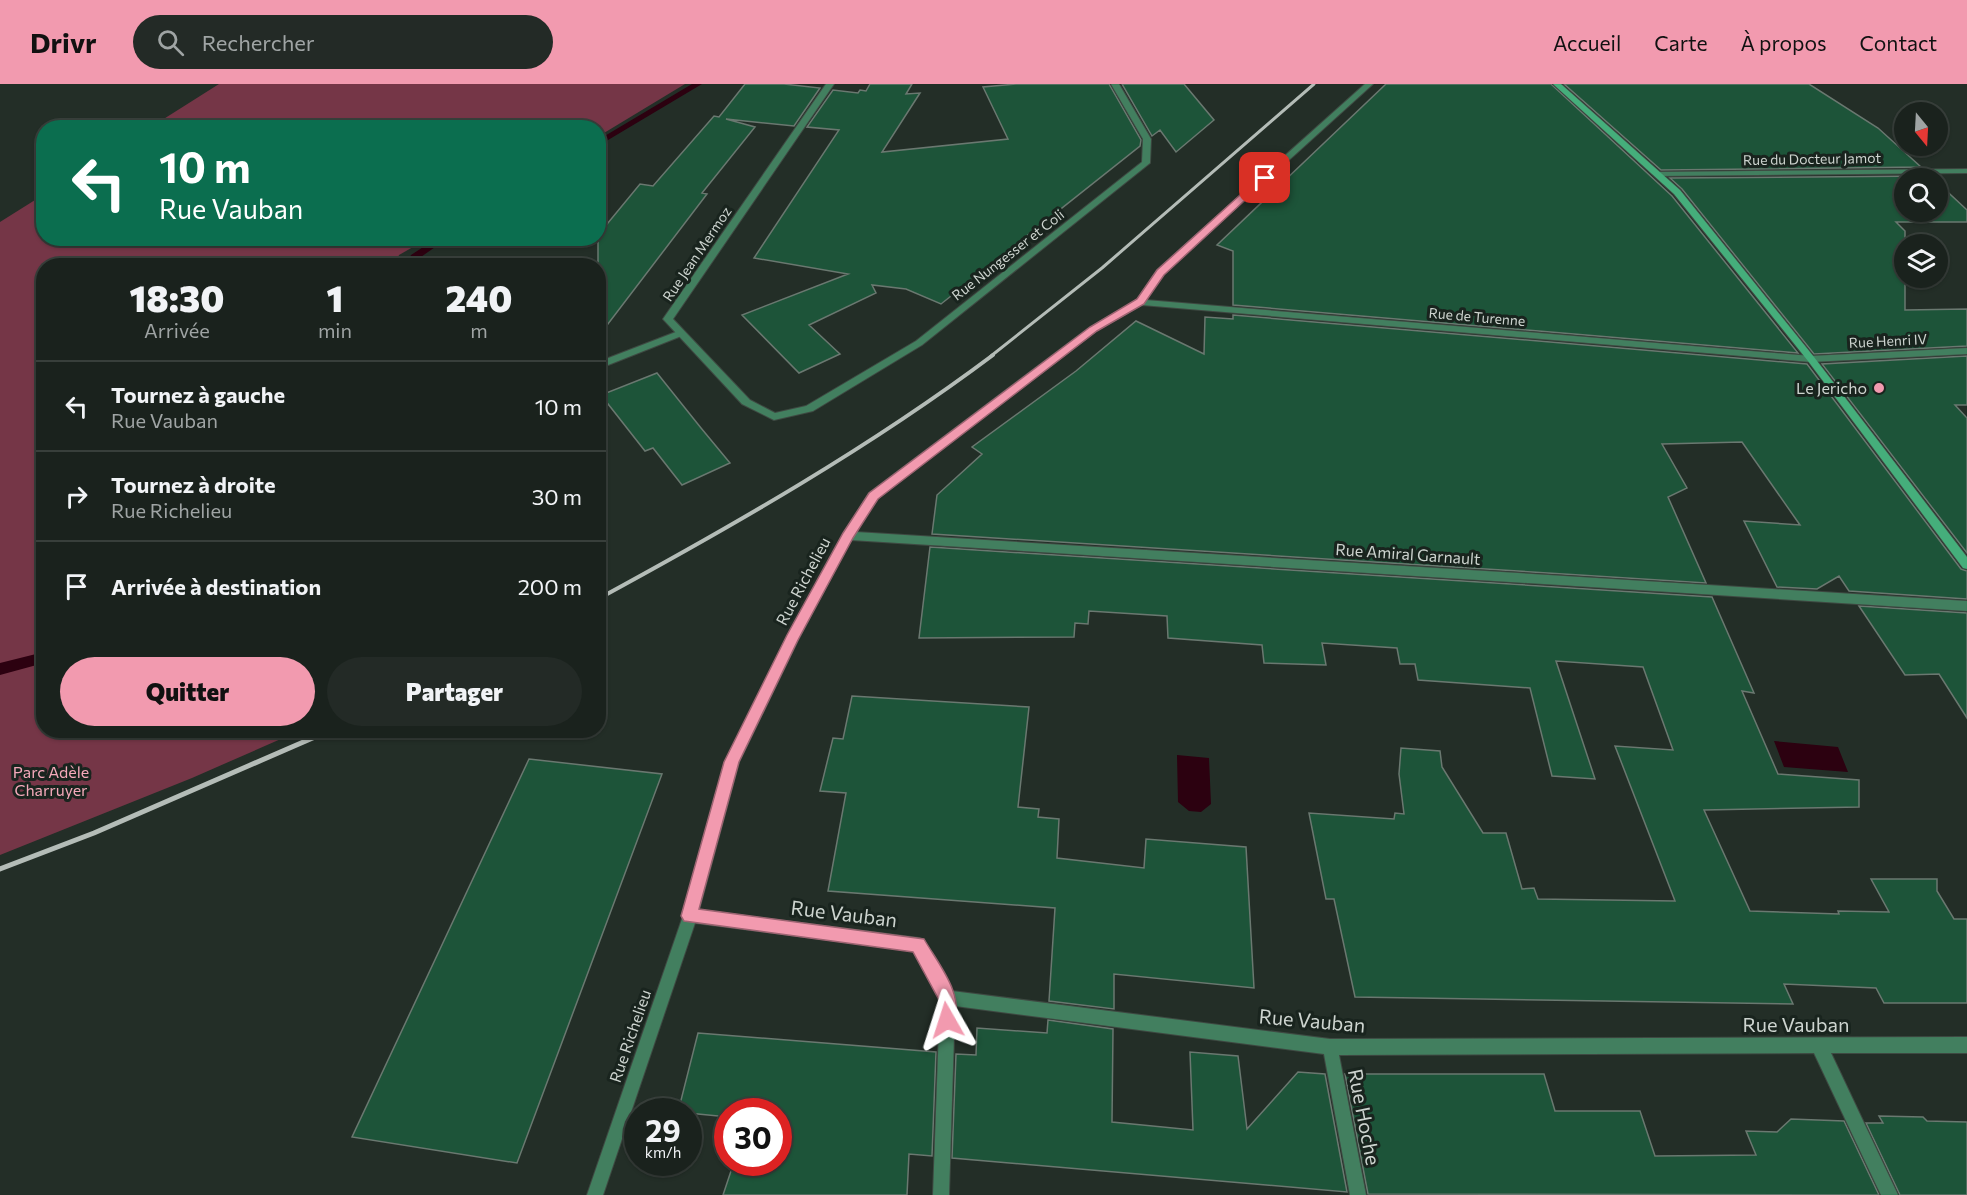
<!DOCTYPE html>
<html lang="fr">
<meta charset="utf-8">
<style>
body{margin:0;font-family:Commissioner,sans-serif;background:#232a26;color:#f1f3f6;height:100vh;display:flex;flex-direction:column;font-size:22px;white-space:nowrap}
*{box-sizing:border-box;margin:0}
p{font-size:20px;color:#9fa4a4}
.icon{flex:none;width:33px;height:33px;fill:none;stroke:currentColor;stroke-width:2;stroke-linecap:round;stroke-linejoin:round}
.map{position:relative;flex:1;overflow:hidden}
.panel{position:absolute;left:36px;top:174px;width:570px;height:480px;display:flex;flex-direction:column;background:#1a221d;border-radius:24px;box-shadow:0 2px 4px #0004,0 0 0 2px #383f3b}
.panel>*{flex:none}
.top-card{position:absolute;left:36px;top:36px;width:570px;height:126px;border-radius:24px;box-shadow:0 2px 4px #0004,0 0 0 2px #383f3b;background:#0b6e4f;color:#fff;overflow:hidden}
.needle{width:39px;rotate:162deg}
.fabs{position:absolute;left:1894px;top:18px;display:grid;gap:12px}
.fabs a{display:grid;place-items:center;width:54px;height:54px;border-radius:50%;background:#1a221d;box-shadow:0 2px 4px #0004,0 0 0 2px #383f3b;font-size:30px}
.speed{position:absolute;left:624px;top:1014px;display:flex;gap:12px;font-size:30px;font-weight:700;text-align:center}
.speed>*{display:grid;place-content:center;width:78px;height:78px;border-radius:50%;background:#1a221d;box-shadow:0 2px 4px #0004,0 0 0 2px #383f3b;line-height:1}
.speed small{font-size:15px;font-weight:400}
.speed .limit{border:9px solid #d22;background:#fff;color:#111}
.pin{position:absolute;display:grid;place-items:center;width:51px;height:51px;color:#fff;margin:-26px;border-radius:12px;box-shadow:0 3px 9px #0006}
.me{position:absolute;width:66px;margin:-33px;rotate:354deg;stroke-linejoin:round;filter:drop-shadow(0 0 4px #0008)}
.turn{display:flex;align-items:center;gap:21px;height:126px;padding:0 24px;font-size:27px}
.turn .icon{width:78px;height:78px;stroke-width:2.5}
.turn b{display:block;font-size:42px;line-height:51px}
.eta{display:flex;justify-content:space-evenly;align-items:center;height:102px;text-align:center}
.eta b{font-size:36px;font-weight:800;line-height:42px}
.action{display:flex;gap:12px;margin-top:auto;padding:12px 24px}
.action a{flex:1;height:69px;border-radius:36px;background:#f29aaf;color:#111;font-size:24px;font-weight:800;line-height:69px;text-align:center}
.action a+a{background:#232a26;color:#f1f3f6}
ul{padding:0;list-style:none}
li{display:flex;align-items:center;gap:18px;height:90px;padding:0 24px;border-top:2px solid #383f3b}
li div{flex:1}
li b{display:block;font-size:22px}
li em{font-style:normal}
header{display:flex;align-items:center;gap:36px;box-sizing:border-box;height:84px;padding:0 30px;background:#f29aaf;color:#111}
header strong{font-size:28px}
nav{display:flex;gap:33px;margin-inline-start:auto;font-size:21px}
.search{width:420px;height:54px;background:#232a26;display:flex;align-items:center;gap:15px;box-sizing:border-box;padding:0 21px;border-radius:33px;color:#9fa4a4;font-size:22px}
.map>svg:first-child{display:block}
.green{fill:#753647}
.water{fill:#2c0110}
.lines{fill:none;stroke-linecap:round;stroke-linejoin:round}
.stream{fill:#2c0110;fill-rule:evenodd}
.building{fill:#1d5439;stroke:#6a7870;stroke-width:1.5}
.lane-casing{stroke:#3e4942;stroke-width:2}
.street-casing{stroke:#3e4942;stroke-width:2}
.secondary-casing{stroke:#3e4942;stroke-width:2}
.lane{fill:#427f5f;fill-rule:evenodd}
.street{fill:#427f5f;fill-rule:evenodd}
.secondary{fill:#45ae7b;fill-rule:evenodd}
.rail-far2{stroke:#b4bcb7;stroke-width:3}
.rail-far1{stroke:#b4bcb7;stroke-width:4}
.rail{stroke:#b4bcb7;stroke-width:5}
.route{fill:#f29aaf;stroke:#9d6472;stroke-width:1.5}
.poi-dot{fill:#f29aaf;stroke:#19241e;stroke-width:2}
.labels{text-anchor:middle;stroke-width:6;stroke-linejoin:round;paint-order:stroke}
.far-street-label{font-size:14px;fill:#cdd4cf;stroke:#19241e}
.poi-label{font-size:16px;fill:#cdd4cf;stroke:#19241e;text-anchor:end}
.street-label{font-size:16px;fill:#cdd4cf;stroke:#19241e}
.park-label{font-size:16px;fill:#f5a9ba;stroke:#19241e}
.near-street-label{font-size:20px;fill:#cdd4cf;stroke:#19241e}
</style>
<header>
<strong>Drivr</strong>
<div class="search"><svg class="icon" aria-label="search" viewBox="0 0 24 24"><circle cx="10" cy="10" r="6"/><path d="M15 15l6 6"/></svg>Rechercher</div>
<nav><a>Accueil</a><a>Carte</a><a>À propos</a><a>Contact</a></nav>
</header>
<div class="map">
<svg width="1967" height="1111" viewBox="0 0 1967 1111">
<rect width="100%" height="100%" fill="#232e27"/>
<path class="green" d="M219 0H685L599 52 598 44 151 43Z
M43 111 44 154 427 155 399 171 395 181 44 182V646L299 647 192 694 0 771V138Z"/>
<path class="water" d="M1774 657 1838 663 1848 688 1784 683Z
M1177 671 1209 674 1211 720 1201 728 1189 727 1178 718Z"/>
<g class="lines">
<path class="stream" d="M692 0H702L598 62V56Z
M437 154H448L418 175 415 182H405L411 171Z
M44 568V579L0 591V579Z"/>
</g>
<path class="building" d="M745 0H784L820 4 794 42 726 35 755 43 702 109 707 110 598 253V151L640 100 653 102 714 32 719 33Z
M870 0H912L906 10 920 9 882 68 1008 55 983 3 1016 0H1109L1141 56 1140 62 941 220 906 205 872 201 876 209 809 241 840 270 799 289 742 231 848 190 754 174 839 46 807 43 833 6 858 9 860 6 866 7Z
M1122 0H1184L1214 36 1176 68 1160 46 1152 52Z
M1386 0H1551L1672 112 1798 269 1233 221V167L1217 161Z
M1564 0H1809L1878 44 1921 83 1661 86Z
M1930 92 1933 94H1905V128H1938V99L1967 126V138H1896L1905 147V226L1967 225V262L1814 270 1682 105 1670 94Z
M1233 231 1807 280 1961 485 1967 487V515L1849 507 1839 492 1817 505 1777 503 1744 437 1800 441 1742 358 1662 360 1687 404 1668 413 1706 499 932 450 937 411 982 370 972 363 1076 287 1136 237 1204 270 1205 233 1233 235Z
M1967 272V321H1955L1967 334V469L1822 280Z
M657 289 701 344 730 379 682 401 653 364 645 367 601 311Z
M930 463 1712 513 1754 609 1742 607 1778 690 1859 696V723L1704 726 1750 827 1839 830 1838 827 1889 828 1871 795H1937V807L1954 835H1967V919H1884L1876 904 1784 900 1793 920 1355 913 1334 815H1326L1309 729 1394 735 1395 729 1404 730 1399 690 1401 664 1440 667 1442 683 1483 749H1506L1522 805 1534 804 1538 815 1675 817 1615 662 1673 666 1643 583 1556 577 1595 695 1552 692 1530 604 1418 596 1415 580H1400L1397 564 1322 559 1326 581 1264 579 1262 561 1168 554 1167 532 1089 527 1088 540 1075 539 1074 553 919 554Z
M1859 522 1967 529V634L1939 590 1905 591Z
M852 612 1029 623 1018 723 1039 725 1038 733 1059 735 1057 774 1144 784 1146 755 1246 763 1254 904 1114 890V925L1049 917 1055 824 828 807 846 709 820 707 833 654 843 655Z
M529 675 662 690 517 1079 352 1053Z
M1048 936 1113 945 1112 1038 1193 1046 1190 968 1238 972 1247 1045 1298 988 1325 990 1347 1108 952 1074 956 970 976 971 977 944 1047 949Z
M698 949 936 968 932 1072 909 1070 907 1111H723L734 1078H778V1028H728V1033L678 1028Z
M1345 990H1544L1555 1027H1640L1655 1072 1756 1071 1746 1047 1777 1048 1791 1035 1844 1037 1879 1111 1368 1110Z
M1879 1032 1923 1033 1927 1037 1967 1038V1111H1900L1866 1039H1883Z"/>
<g class="lines">
<defs>
<path id="lane" d="M681 246 684 247V251L598 285V278Z"/>
<path id="street" d="M826 0H834L673 235 750 316 775 329 806 322 916 257 1142 78 1143 55 1111 0H1119L1151 55 1150 79 922 261 813 327 774 336 742 320 663 235Z
M1365 0H1373L1163 190 1146 216 1811 272 1967 264V270L1811 278 1142 221 1096 247 877 415 856 448 1967 517V527L851 456 798 556 739 678 699 826 919 854 924 856 952 907 1330 955 1967 953V969H1831L1898 1111H1881L1814 969 1339 971 1366 1111H1350L1324 970 955 922 949 1111H933L940 915 915 867 695 839 603 1111H587L683 832 725 678 786 555 844 449 869 409 1090 243 1137 216 1157 186Z
M1967 85V89L1658 92 1654 90 1658 88Z"/>
<path id="secondary" d="M1553 0H1561L1680 106 1814 273 1967 473V485L1963 484 1808 277 1674 110Z"/>
</defs>
<use href="#lane" class="lane-casing"/>
<use href="#street" class="street-casing"/>
<use href="#secondary" class="secondary-casing"/>
<use href="#lane" class="lane"/>
<use href="#street" class="street"/>
<use href="#secondary" class="secondary"/>
<path class="rail-far2" d="M991 272 1102 184 1314 0"/>
<path class="rail-far1" d="M598 515C734 441 869 364 993 271"/>
<path class="rail" d="M0 785 94 749 331 646"/>
</g>
<path class="route" d="M1261 92 1269 94 1164 191 1144 220 1097 247 878 415 853 454 798 556 739 678 699 825 924 855C939 881 966 912 953 942L947 945 941 942 938 936 939 916 913 868 684 837 681 832 724 678 787 551 843 449 869 409 1090 243 1137 215 1157 186Z"/>
<circle class="poi-dot" cx="1879" cy="304" r="6"/>
<g class="labels">
<g class="far-street-label">
<text transform="translate(1812 75) rotate(-1)" y="5">Rue du Docteur Jamot</text>
<text transform="translate(697 170) rotate(-56)" y="5">Rue Jean Mermoz</text>
<text transform="translate(1008 171) rotate(-38)" y="5">Rue Nungesser et Coli</text>
<text transform="translate(1477 233) rotate(5)" y="5">Rue de Turenne</text>
<text transform="translate(1888 257) rotate(-3)" y="5">Rue Henri IV</text>
</g>
<g class="poi-label">
<text x="1867" y="310">Le Jericho</text>
</g>
<g class="street-label">
<text transform="translate(1408 470) rotate(4)" y="6">Rue Amiral Garnault</text>
<text transform="translate(803 497) rotate(-62)" y="6">Rue Richelieu</text>
<text transform="translate(630 952) rotate(-71)" y="6">Rue Richelieu</text>
</g>
<g class="park-label">
<text x="51" y="694">Parc Adèle<tspan x="51" dy="18">Charruyer</tspan></text>
</g>
<g class="near-street-label">
<text transform="translate(844 830) rotate(7)" y="7">Rue Vauban</text>
<text transform="translate(1312 937) rotate(5)" y="7">Rue Vauban</text>
<text x="1796" y="948">Rue Vauban</text>
<text transform="translate(1364 1033) rotate(79)" y="7">Rue Hoche</text>
</g>
</g>
</svg>
<div class="fabs">
<a><svg class="needle" viewBox="-14 -14 28 28"><path d="M0-13l5 13h-10z" fill="#e53935"/><path d="M0 13l5-13h-10z" fill="#9fa4a4"/></svg></a>
<a><svg class="icon" aria-label="search" viewBox="0 0 24 24"><circle cx="10" cy="10" r="6"/><path d="M15 15l6 6"/></svg></a>
<a><svg class="icon" aria-label="layers" viewBox="0 0 24 24"><path d="M12 4l9 5-9 5-9-5zM3 14l9 5 9-5"/></svg></a>
</div>
<div class="speed"><div>29<small>km/h</small></div><div class="limit">30</div></div>
<div class="pin" style="left:1265px;top:94px;background:#d93025"><svg class="icon" aria-label="arrive" viewBox="0 0 24 24"><path d="M6 21V4h12l-3 4 3 4H6"/></svg></div>
<svg class="me" style="left:947px;top:936px" viewBox="-20 -20 40 40"><path d="M0-17L14 15 0 8-14 15z" fill="#f29aaf" stroke="#fff" stroke-width="4"/></svg>
<div class="top-card">
<div class="turn"><svg class="icon" aria-label="left" viewBox="0 0 24 24"><path d="M17 20v-9H6M10 6l-5 5 5 5"/></svg><div><b>10 m</b>Rue Vauban</div></div>
</div>
<section class="panel">
<div class="eta">
<div><b>18:30</b><p>Arrivée</p></div>
<div><b>1</b><p>min</p></div>
<div><b>240</b><p>m</p></div>
</div>
<ul>
<li><svg class="icon" aria-label="left" viewBox="0 0 24 24"><path d="M17 20v-9H6M10 6l-5 5 5 5"/></svg><div><b>Tournez à gauche</b><p>Rue Vauban</p></div><em>10 m</em></li>
<li><svg class="icon" aria-label="right" viewBox="0 0 24 24"><path d="M7 20v-9h11M14 6l5 5-5 5"/></svg><div><b>Tournez à droite</b><p>Rue Richelieu</p></div><em>30 m</em></li>
<li><svg class="icon" aria-label="arrive" viewBox="0 0 24 24"><path d="M6 21V4h12l-3 4 3 4H6"/></svg><div><b>Arrivée à destination</b></div><em>200 m</em></li>
</ul>
<div class="action"><a>Quitter</a><a>Partager</a></div>
</section>
</div>
